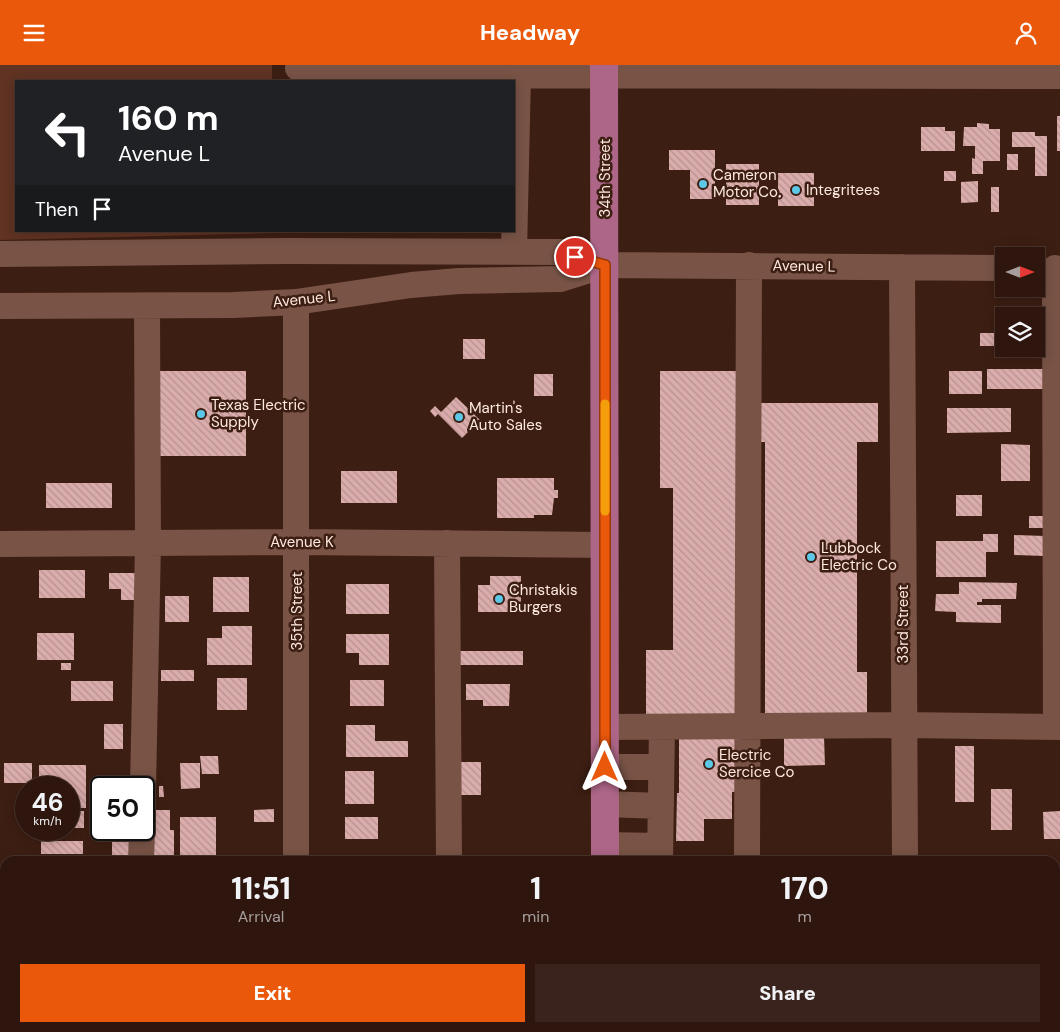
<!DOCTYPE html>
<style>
body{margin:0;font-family:"DM Sans",sans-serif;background:#3a231c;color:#f1f3f6;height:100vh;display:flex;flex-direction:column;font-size:19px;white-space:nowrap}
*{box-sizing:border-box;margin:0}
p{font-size:16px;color:#a79f9e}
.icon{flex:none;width:28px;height:28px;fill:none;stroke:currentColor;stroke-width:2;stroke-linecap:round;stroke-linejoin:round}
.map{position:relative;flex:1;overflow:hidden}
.sheet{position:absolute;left:0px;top:791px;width:1060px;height:176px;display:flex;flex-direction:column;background:#2e160e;border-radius:15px 15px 0 0;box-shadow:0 2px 12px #0003,0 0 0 1px #49352e}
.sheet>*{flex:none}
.top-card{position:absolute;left:15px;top:15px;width:500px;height:152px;border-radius:0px;box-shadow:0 2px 12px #0003,0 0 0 1px #49352e;background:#202124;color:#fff;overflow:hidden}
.needle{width:32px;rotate:90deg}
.controls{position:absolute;left:995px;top:182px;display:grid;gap:10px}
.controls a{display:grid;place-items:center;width:50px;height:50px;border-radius:0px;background:#2e160e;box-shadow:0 2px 12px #0003,0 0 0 1px #49352e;font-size:25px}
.speed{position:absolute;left:15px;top:711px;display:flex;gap:10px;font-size:25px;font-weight:700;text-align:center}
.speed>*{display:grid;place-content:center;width:65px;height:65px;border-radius:50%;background:#2e160e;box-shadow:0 2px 12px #0003,0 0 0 1px #49352e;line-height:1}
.speed small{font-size:12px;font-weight:400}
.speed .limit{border:2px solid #111;border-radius:8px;background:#fff;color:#111}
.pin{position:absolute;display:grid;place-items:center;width:42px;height:42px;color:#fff;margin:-21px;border:2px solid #fff;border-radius:50%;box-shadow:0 1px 5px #0007}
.me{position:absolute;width:55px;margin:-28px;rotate:0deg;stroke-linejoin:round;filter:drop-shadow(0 0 4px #0008)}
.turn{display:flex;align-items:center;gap:18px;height:105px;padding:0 20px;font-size:22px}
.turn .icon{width:65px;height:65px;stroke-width:2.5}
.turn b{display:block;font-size:35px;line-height:42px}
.then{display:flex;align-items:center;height:48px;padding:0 20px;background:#0003;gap:10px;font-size:19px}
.eta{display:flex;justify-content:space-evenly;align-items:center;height:85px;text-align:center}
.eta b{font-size:30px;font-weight:800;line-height:35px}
.button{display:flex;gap:10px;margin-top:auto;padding:10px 20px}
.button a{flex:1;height:58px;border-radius:0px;background:#ea580c;color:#fff;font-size:20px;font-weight:800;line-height:58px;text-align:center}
.button a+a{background:#3a231c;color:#f1f3f6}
header{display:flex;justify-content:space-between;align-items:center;height:65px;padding:0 20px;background:#ea580c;color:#fff;font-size:22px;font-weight:800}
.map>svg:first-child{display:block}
.green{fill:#603323}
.building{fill:url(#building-back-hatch)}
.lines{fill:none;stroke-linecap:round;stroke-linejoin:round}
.minor{stroke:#785346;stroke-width:26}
.major{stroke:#ad6687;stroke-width:28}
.route-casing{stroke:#983908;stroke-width:12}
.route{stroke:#ea580c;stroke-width:9}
.slow{stroke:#f59e0b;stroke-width:9}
.poi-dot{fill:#5cc7e7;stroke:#3d1e12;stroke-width:2}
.labels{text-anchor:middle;stroke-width:5;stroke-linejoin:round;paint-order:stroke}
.poi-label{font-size:15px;fill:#fee8e0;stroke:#3d1e12;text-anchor:start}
.street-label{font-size:15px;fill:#fee8e0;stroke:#3d1e12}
</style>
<header><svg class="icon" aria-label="menu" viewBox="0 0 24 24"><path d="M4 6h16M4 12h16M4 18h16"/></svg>Headway<svg class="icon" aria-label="person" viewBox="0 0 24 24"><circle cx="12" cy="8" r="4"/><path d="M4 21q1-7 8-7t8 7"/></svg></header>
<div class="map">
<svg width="1060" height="967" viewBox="0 0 1060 967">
<defs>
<pattern id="building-back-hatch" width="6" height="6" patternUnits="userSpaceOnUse" patternTransform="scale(1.25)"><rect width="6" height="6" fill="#daacab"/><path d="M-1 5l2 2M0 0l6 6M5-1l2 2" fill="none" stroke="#b69291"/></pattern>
</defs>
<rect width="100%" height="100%" fill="#3d1e12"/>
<path class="green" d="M0 0H272V16H16V166H272V168L0 175Z"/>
<path class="building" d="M1057 51H1060V86H1057Z
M977 58 989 59V64H1000V96H983V109H972V93L975 94V81H963L964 62H977Z
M921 62H945V66H955V86H921Z
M1012 67H1035V71H1047V111H1035V82H1012Z
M669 85H715V134H690V105H669Z
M1007 89H1018V105H1007Z
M726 99H759V140H726Z
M944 106H956V116H944Z
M778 108H814V141H778Z
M978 116V137L961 138V117Z
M991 122H999V147H991Z
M980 268H1004V281H980Z
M463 274H485V294H463Z
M987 304H1043V324H987Z
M156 306H246V391H156Z
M660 306H739V652H646V585H673V423H660Z
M949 306H982V329H949Z
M534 309H553V331H534Z
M456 332 480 355 462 373 438 349 435 352 430 346 435 341 441 347Z
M759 338H878V377H857V607H867V652H765V377H759Z
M947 343H1011V367L947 368Z
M1001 379 1030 380V416H1001Z
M341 406H397V438H341Z
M497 413H554V425H558V433H554L552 450H534V453H497Z
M46 418H112V443H46Z
M956 430H982V451H956Z
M1029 451H1045V463H1029Z
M983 469H998V487H986V512H936V476H983Z
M1014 470 1045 471 1044 491 1014 490Z
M39 505H85V533H39Z
M109 508H136V535H121V524H109Z
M490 511H521V547H478V520H490Z
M213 512H249V547H213Z
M959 517 1017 518 1016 534H982V537H977V540H1001V558L956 557V547L935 546 936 529H959Z
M346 519H389V549H346Z
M165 531H189V557H165Z
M222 561H252V600H207V573H222Z
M37 568H74V595H37Z
M346 569H389V600H359V588H346Z
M459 586H523V600H459Z
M61 598H71V605H61Z
M161 605H194V616H161Z
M217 613H247V645H217Z
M350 615H384V641H350Z
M71 616H113V636H71Z
M466 619H510L509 641H483V635H466Z
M104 659H123V684H104Z
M346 660H375V676H408V692H346Z
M679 671H740V727H732V754H704V776H676L677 728H679Z
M824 671 825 700 784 701V672Z
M955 681H974V737H955Z
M200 691H218L219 709H202Z
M456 697H481V730H456Z
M4 698H32V718H4Z
M180 698H200V723L181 724Z
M39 700H86V743H69V722H39Z
M345 706H374V739H345Z
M159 721H163L164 732H159Z
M991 724H1012V765H991Z
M274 744V757H254V745Z
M148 745H170V765H174V796H148Z
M69 746H84V763H69Z
M1060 746V774H1044L1043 747Z
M180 752H216V790H180Z
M345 752H378V774H345Z
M112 765H132V793H112Z
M41 776H83V789H41Z
M0 877H5V910L0 905Z
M0 909 5 914V962H53L58 967H0Z
M56 962H149V967H61Z
M151 962H179V967H151Z
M182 962H211V967H182Z
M211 962H256V967H211Z
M258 962H353V967H258Z
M356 962H380V967H356Z
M381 962H449V967H381Z
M450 962H519V967H450Z
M701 962H732L724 967H704Z
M833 962H856V967H833Z"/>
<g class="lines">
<path class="minor" d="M298 3 328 10 1060 11
M514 187 518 11
M0 189 289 186 560 187 605 200 1004 203
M902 202 905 796
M1055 203 1056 662
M0 241 233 240 296 237 411 220 459 216 560 214 605 200
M447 478 449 796
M0 479 297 477 605 480
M605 662 904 660 1060 662
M605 702H661
M143 722 148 478 147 241
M605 739 661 741
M605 780 660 781
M141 796 142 765
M296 796V237
M660 796 662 662
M747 796 749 200
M1055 820H1060
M0 824H5
M0 863H5
M749 962V967
M905 962V967
M1055 962V967
M536 967 537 962"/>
<path class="major" d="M604 0 605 796
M628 962 629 967
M576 967 577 962
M603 967V962"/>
</g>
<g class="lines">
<defs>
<path id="route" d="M575 192 605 200V702"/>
</defs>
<use href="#route" class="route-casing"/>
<use href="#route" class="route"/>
<path class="slow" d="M605 339V446"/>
</g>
<g class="poi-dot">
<circle cx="703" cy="119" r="5"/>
<circle cx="796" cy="125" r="5"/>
<circle cx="201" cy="349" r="5"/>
<circle cx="459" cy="352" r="5"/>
<circle cx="811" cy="492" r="5"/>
<circle cx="499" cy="534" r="5"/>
<circle cx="709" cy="699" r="5"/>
</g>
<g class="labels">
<g class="poi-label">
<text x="713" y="115">Cameron<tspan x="713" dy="17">Motor Co.</tspan></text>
<text x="806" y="130">Integritees</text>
<text x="211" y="345">Texas Electric<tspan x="211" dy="17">Supply</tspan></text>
<text x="469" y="348">Martin's<tspan x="469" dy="17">Auto Sales</tspan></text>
<text x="821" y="488">Lubbock<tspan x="821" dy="17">Electric Co</tspan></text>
<text x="509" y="530">Christakis<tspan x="509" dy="17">Burgers</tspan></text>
<text x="719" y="695">Electric<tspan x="719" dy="17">Sercice Co</tspan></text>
</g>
<g class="street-label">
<text transform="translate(605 113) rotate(-90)" y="5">34th Street</text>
<text transform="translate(804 201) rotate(1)" y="5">Avenue L</text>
<text transform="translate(304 234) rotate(-6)" y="5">Avenue L</text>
<text x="302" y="482">Avenue K</text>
<text transform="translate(297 546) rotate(-90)" y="5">35th Street</text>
<text transform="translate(903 559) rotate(-90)" y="5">33rd Street</text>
</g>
</g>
</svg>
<div class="controls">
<a><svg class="needle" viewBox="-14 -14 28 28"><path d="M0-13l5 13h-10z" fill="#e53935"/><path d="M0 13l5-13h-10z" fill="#a79f9e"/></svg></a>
<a><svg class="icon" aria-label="layers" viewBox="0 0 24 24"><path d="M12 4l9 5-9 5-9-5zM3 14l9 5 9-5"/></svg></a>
</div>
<div class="speed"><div>46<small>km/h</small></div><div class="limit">50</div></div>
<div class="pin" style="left:575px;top:192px;background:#d93025"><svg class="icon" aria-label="arrive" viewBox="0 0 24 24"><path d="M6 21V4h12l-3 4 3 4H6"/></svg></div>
<svg class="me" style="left:605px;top:702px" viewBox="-20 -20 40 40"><path d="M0-17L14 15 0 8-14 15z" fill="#ea580c" stroke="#fff" stroke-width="4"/></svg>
<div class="top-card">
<div class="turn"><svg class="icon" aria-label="left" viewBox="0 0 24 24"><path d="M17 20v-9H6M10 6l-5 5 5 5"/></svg><div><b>160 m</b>Avenue L</div></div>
<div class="then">Then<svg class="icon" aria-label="arrive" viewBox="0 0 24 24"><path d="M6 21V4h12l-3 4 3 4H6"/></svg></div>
</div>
<section class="sheet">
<div class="eta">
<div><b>11:51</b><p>Arrival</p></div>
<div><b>1</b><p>min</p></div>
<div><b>170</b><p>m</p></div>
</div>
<div class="button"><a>Exit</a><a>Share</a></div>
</section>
</div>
